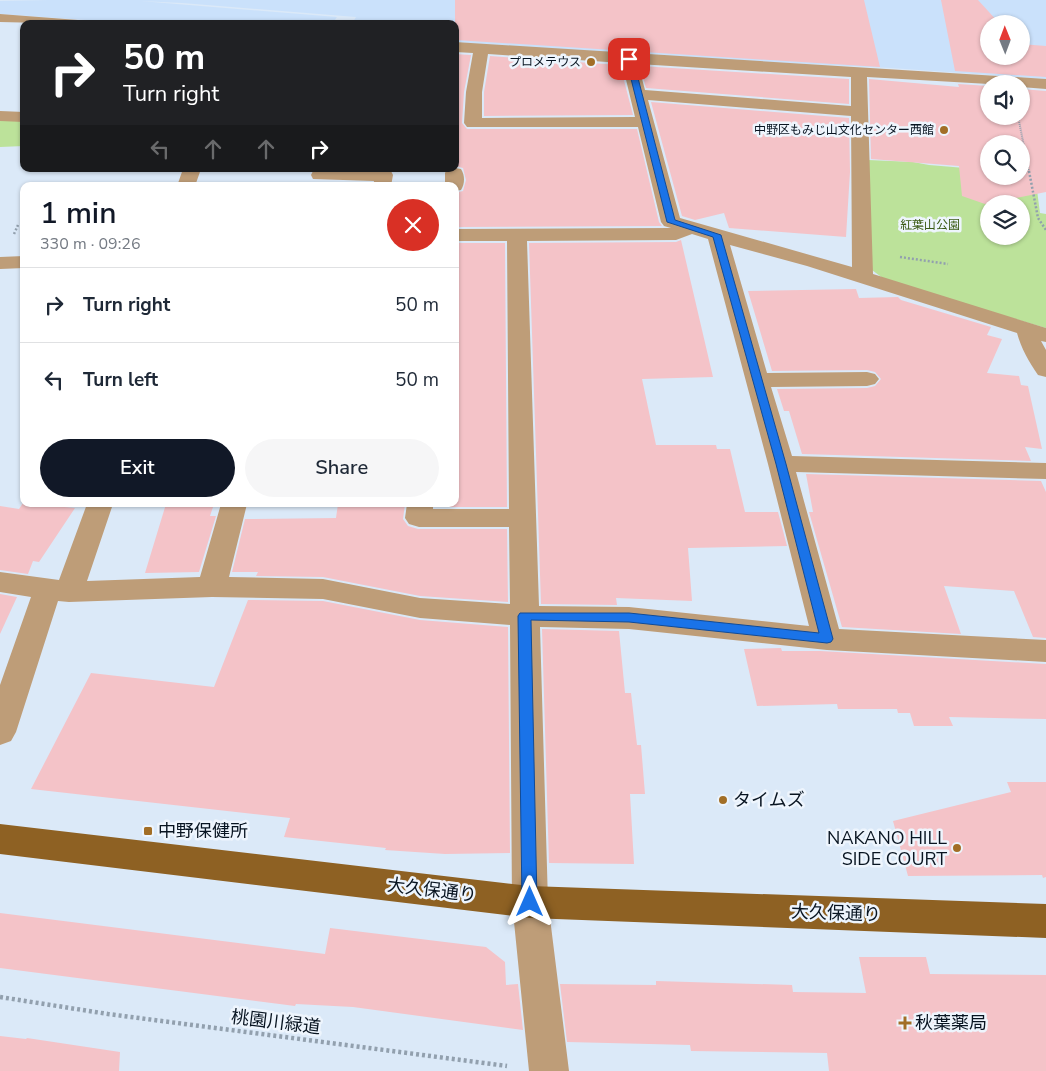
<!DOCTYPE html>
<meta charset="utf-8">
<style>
body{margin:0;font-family:"Nunito Sans","Noto Sans JP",sans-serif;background:#f6f6f7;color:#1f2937;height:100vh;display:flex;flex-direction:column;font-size:19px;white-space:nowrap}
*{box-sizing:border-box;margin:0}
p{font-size:16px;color:#747a83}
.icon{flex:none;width:28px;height:28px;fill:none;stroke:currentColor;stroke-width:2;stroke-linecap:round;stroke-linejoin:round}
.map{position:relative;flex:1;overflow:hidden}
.sheet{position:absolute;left:20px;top:182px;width:439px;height:325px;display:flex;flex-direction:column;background:#fff;border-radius:10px;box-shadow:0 1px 4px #0004}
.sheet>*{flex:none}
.hud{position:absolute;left:20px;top:20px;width:439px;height:152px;border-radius:10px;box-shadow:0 1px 4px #0004;background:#202124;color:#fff;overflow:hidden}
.needle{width:32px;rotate:359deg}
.tools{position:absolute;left:980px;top:15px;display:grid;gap:10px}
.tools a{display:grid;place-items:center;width:50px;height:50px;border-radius:50%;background:#fff;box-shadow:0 1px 4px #0004;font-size:25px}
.pin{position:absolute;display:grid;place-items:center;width:42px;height:42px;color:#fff;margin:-21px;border-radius:10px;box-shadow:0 2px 8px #0006}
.me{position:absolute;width:55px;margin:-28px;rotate:0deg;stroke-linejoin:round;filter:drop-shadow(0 0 4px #0008)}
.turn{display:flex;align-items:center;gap:18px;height:105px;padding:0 20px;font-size:22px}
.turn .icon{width:65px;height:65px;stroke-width:2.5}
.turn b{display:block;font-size:35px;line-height:42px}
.lanes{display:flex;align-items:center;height:48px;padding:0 20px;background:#0003;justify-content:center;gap:25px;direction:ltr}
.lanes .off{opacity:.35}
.round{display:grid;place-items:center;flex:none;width:52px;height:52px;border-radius:26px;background:#f6f6f7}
.head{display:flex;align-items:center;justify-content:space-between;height:85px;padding:0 20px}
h1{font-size:30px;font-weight:600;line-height:38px;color:#111827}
.cta{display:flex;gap:10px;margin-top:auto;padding:10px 20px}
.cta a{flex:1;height:58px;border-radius:30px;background:#111827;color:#fff;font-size:20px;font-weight:600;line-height:58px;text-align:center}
.cta a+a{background:#f6f6f7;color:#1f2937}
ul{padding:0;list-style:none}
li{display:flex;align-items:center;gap:15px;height:75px;padding:0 20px;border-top:1px solid #e0e1e3}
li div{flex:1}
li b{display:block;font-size:19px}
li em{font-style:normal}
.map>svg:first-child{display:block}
.built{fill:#cae1fb;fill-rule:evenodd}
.green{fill:#bce29a;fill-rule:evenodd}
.building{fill:#f4c3c8;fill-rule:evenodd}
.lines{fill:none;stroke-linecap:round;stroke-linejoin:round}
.path-far2{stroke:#92a0ae;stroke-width:2;stroke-dasharray:1 1;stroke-linecap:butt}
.path-far1{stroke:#92a0ae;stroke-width:2.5;stroke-dasharray:2 2;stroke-linecap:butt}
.path{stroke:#92a0ae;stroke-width:4.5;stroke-dasharray:3 3;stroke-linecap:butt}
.minor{fill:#be9d78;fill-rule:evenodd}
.major{fill:#8e6123;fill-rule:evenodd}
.route{fill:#1a73e8;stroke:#114b97}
.poi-dot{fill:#a26e26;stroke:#eef5fd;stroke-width:2}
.labels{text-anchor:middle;stroke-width:5;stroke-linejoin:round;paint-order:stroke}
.far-poi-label{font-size:12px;fill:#081421;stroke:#eef5fd;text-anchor:end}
.far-park-label{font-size:12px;fill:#395913;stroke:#eef5fd}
.near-poi-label{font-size:18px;fill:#081421;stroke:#eef5fd;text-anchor:start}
.near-street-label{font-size:18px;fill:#081421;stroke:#eef5fd}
</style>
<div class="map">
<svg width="1046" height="1071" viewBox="0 0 1046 1071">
<rect width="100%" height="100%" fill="#dbe9f8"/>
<path class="built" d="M49 0H1046V79L891 68 640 56 455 42V24H352L356 17 182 3 140 1 337 17 332 24H144L0 14V1ZM989 24H1021V56H989Z"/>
<path class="green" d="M0 118 24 119V146L0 147Z
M868 160 913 162 929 165 989 170V176L1035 175 1040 213 1046 214V328L888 282 872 270ZM989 204H1021V236H989Z"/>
<path class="building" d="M455 0H864L880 67 455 40Z
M941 0H978L1000 24H989V56H1021V44L1046 46V77L955 71Z
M455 54 471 55 464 92 462 123 467 129H637L659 222 662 226 455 227V193L463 191 466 180 463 168 455 166Z
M490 56 620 65 633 115 484 116V92Z
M640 66 849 79V104L646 88Z
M869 79 959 87 958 84 989 86V116H1021V89L1046 91V192L985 204 962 196 959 166 871 159ZM989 144H1021V176H989Z
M651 102 849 118 850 172 846 237 729 228 724 213 695 220 682 216Z
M681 240 713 377 642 379 656 445H716L717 449H730L745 512H778L787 546 688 548 692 601 616 598 617 605 541 604 529 243 676 242Z
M455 243H505L507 507H435V504H455L457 271H455Z
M856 289 859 298 898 297 901 300 991 327 987 335 1002 339 987 373 1019 376 1021 385 1028 386 1042 449 1025 447 1031 461 802 454 789 411H784L777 389 867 388 875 386 881 379 875 372 867 370 772 371 748 291Z
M806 474 1041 481 1046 492V638L1033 637 1014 591 944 586 961 634 842 627 809 512H813Z
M23 503 75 508 39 562 33 561 28 574 0 570V506L19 509Z
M166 504H214L210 516H216L199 572 145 573Z
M338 504H405L403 519 408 526 418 529H507L508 602 420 596 323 577 256 576 258 572H232L245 519 336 518Z
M0 594 17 597 0 634Z
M248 600 323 601 420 620 508 627 510 853 445 854 385 850 386 848 284 837 290 818 31 789 91 673 214 687Z
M542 629 619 631 625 693H631L637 745H641L645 794H630L634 864 549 863Z
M781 648 782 651H820L1046 664V719L949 717 953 726H914L910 713H898L897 709H838L837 704 757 706 744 649Z
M1007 782H1046V877L1043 878 1042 875 908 876 893 821 1011 792Z
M0 913 325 954 330 928 486 947 505 962 506 985 518 984 523 1030 353 1007 296 1004 295 1006 0 968Z
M859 957H926L930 974 1046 975V1071H829L827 1053 691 1051 690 1045 567 1042 560 984 656 985V981L792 985 793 992 866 993Z
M0 1036 26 1039 27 1038 120 1052 119 1071H0Z"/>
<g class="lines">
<path class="path-far2" d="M1018 116 1029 172"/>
<path class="path-far1" d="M1029 171 1038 218 1046 230
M14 234 18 225
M900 257 948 264"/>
<path class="path" d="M0 997 108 1014 507 1066"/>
<path class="minor" d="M0 14 78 20 85 24 0 22Z
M455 42 1046 79V89L1021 87V84H989L867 77 873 274 1046 328V342L1041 341 1046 350V377L1038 375C1029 362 1021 348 1017 333L807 266 730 245 767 373 867 372 875 374 879 379 875 384 867 386 771 387 792 456 1046 463V479L796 472 839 629 1046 640V662L827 650 629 629 540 627 548 902 569 1071H529L512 902 510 625 420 618 323 599 212 597 69 602 58 601 16 732 11 741 0 745V685L31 597 0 592V572L59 580 87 504H113L87 581 200 577 221 504H247L229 577 323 579 420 598 510 604 509 527H419L409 524 405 518 407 504H433V509H509L507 241H455V229L671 228 664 226 661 222 638 127H467L464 123 466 92 473 53 455 52ZM488 54 622 63 635 117 482 118V92ZM638 64 851 77V106L645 90ZM648 100 851 116 852 267 680 218ZM692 234 708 239 768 464 809 626 629 607 539 606 527 241 676 240Z
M0 111 24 112V122L0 121Z
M455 168 461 169C465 175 465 184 461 190L455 191V186H445V173L447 169Z
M183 169H201L195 186H177Z
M320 169H384L391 171 393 175 391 186H373L374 181 313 179 311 175 313 171Z
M24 256V268L0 269V257Z"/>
<path class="major" d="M0 824 530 886 1046 904V938L530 918 0 854Z"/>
</g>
<path class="route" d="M629 57 633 59 675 220 721 235 786 464 833 639 831 642 827 643 629 622 531 620 537 902 535 907 530 909 524 907 522 902 518 616 520 613H629L819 633 776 464 713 237 667 222 626 59Z"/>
<g class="poi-dot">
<circle cx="591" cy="62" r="5"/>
<circle cx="944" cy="130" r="5"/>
<circle cx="723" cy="800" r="5"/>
<rect x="143" y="826" width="10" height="10" rx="2.5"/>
<circle cx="957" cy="848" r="5"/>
<path d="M902.5 1015.5h5v5h5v5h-5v5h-5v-5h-5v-5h5z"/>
</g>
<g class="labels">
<g class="far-poi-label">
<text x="581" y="66">プロメテウス</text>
<text x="934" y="134">中野区もみじ山文化センター西館</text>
</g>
<g class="far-park-label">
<text x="930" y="229">紅葉山公園</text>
</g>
<g class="near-poi-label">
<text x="733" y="806">タイムズ</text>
<text x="158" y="837">中野保健所</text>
<text x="947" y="844" text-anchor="end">NAKANO HILL<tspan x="947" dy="21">SIDE COURT</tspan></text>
<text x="915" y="1029">秋葉薬局</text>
</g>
<g class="near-street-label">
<text transform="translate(432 890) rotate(7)" y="6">大久保通り</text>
<text transform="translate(836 913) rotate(2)" y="6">大久保通り</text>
<text transform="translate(276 1022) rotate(7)" y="6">桃園川緑道</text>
</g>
</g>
</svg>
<div class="tools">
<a><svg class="needle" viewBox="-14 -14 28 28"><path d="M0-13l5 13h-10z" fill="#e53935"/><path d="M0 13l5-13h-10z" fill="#747a83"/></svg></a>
<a><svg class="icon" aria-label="sound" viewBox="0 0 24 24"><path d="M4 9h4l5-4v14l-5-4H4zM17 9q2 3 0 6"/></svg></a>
<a><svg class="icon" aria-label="search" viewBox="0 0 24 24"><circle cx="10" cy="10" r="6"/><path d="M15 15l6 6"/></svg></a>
<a><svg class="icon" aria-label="layers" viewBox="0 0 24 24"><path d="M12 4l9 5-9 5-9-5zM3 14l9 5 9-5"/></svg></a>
</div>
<div class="pin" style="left:629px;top:59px;background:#d93025"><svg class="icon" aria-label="arrive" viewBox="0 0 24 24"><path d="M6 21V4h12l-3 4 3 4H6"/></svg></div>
<svg class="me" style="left:530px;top:902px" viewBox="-20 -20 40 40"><path d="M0-17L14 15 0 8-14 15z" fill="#1a73e8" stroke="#fff" stroke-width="4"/></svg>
<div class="hud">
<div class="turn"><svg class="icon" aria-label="right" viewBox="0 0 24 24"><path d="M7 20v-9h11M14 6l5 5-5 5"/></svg><div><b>50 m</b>Turn right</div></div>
<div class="lanes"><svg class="icon off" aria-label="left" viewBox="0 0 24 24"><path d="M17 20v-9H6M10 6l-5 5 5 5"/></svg><svg class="icon off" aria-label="ahead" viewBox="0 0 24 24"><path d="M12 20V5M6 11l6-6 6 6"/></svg><svg class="icon off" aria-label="ahead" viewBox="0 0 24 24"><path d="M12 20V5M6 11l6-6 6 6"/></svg><svg class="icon" aria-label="right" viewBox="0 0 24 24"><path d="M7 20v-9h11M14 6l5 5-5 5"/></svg></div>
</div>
<section class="sheet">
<div class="head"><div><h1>1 min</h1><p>330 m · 09:26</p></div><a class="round" style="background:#d93025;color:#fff"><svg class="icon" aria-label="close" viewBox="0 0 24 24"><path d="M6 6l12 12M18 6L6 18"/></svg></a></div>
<ul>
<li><svg class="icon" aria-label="right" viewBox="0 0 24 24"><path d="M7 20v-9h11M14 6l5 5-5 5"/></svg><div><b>Turn right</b></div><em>50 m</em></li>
<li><svg class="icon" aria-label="left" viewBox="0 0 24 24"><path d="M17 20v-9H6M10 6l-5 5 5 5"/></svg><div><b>Turn left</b></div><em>50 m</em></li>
</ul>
<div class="cta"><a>Exit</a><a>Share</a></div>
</section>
</div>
